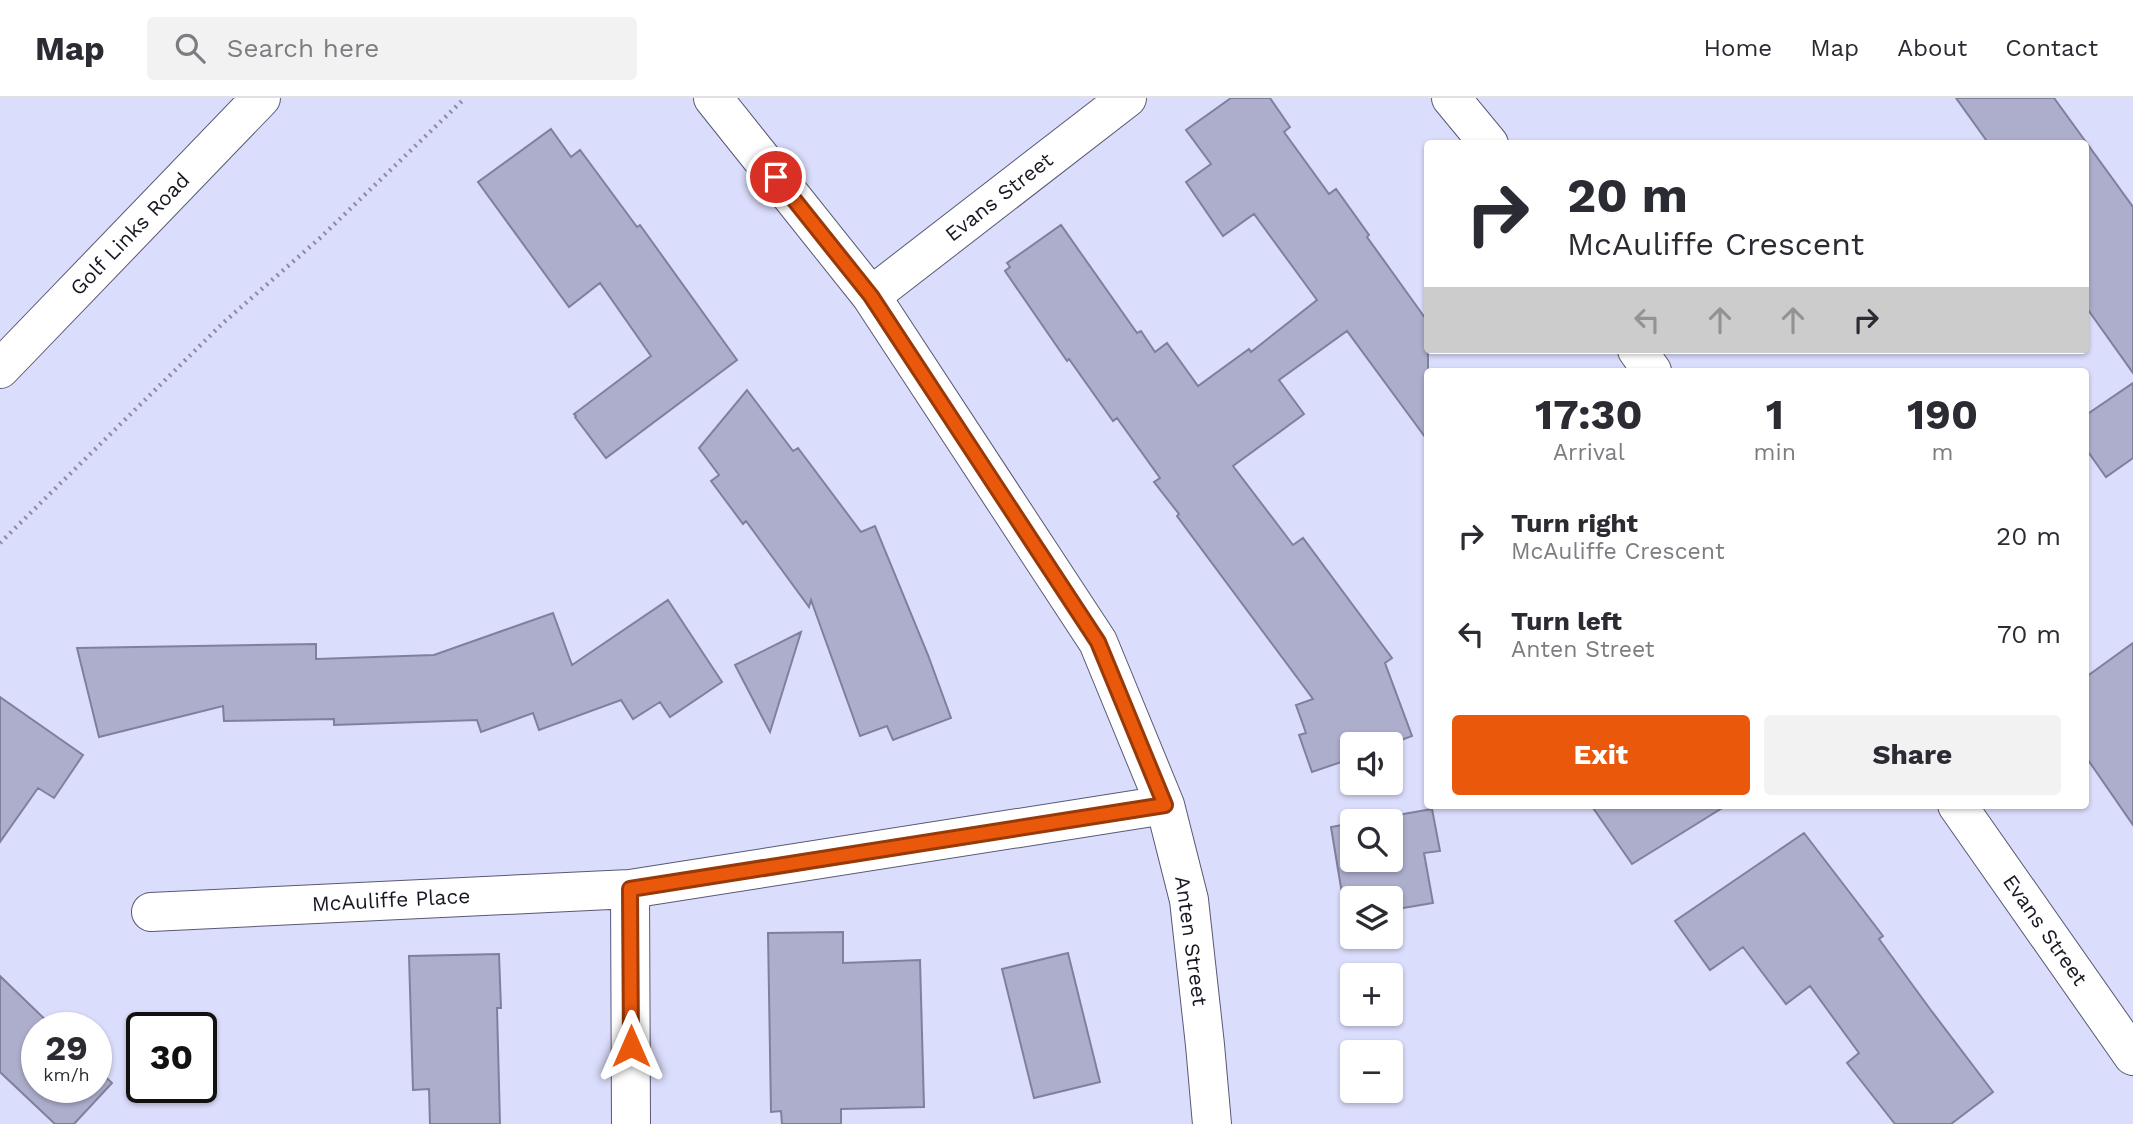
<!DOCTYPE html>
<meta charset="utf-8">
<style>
body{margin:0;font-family:"Work Sans",sans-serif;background:#f2f2f3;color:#2b2b33;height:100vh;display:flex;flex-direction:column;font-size:26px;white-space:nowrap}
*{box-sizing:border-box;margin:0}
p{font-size:23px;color:#7c7c81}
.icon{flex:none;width:38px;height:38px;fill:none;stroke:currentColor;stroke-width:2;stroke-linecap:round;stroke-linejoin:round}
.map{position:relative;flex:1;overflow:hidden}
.drawer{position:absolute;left:1424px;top:270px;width:665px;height:441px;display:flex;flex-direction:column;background:#fff;border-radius:7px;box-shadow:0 2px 5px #0004}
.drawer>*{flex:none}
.banner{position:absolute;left:1424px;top:42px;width:665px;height:214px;border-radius:7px;box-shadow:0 2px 5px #0004;background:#fff;color:#2b2b33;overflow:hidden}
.controls{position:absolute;left:1340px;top:634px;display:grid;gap:14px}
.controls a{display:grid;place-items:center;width:63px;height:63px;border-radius:7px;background:#fff;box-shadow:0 2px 5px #0004;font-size:35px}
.speed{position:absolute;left:21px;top:914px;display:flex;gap:14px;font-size:35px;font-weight:700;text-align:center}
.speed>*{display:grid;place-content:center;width:91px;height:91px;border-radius:50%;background:#fff;box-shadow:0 2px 5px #0004;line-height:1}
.speed small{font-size:18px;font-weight:400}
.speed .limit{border:4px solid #111;border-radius:10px;background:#fff;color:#111}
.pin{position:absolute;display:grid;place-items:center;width:60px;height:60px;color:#fff;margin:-30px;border:4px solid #fff;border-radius:50%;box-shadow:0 2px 7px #0007}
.me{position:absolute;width:77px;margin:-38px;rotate:0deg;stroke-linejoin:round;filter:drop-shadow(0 0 5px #0008)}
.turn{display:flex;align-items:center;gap:24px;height:147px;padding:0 28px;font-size:32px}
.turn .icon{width:91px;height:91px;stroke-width:2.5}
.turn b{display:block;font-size:49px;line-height:60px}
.lanes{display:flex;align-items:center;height:66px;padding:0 28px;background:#0003;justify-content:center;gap:35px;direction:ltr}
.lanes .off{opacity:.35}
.eta{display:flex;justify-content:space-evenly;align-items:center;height:119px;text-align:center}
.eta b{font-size:42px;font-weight:700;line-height:49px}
.cta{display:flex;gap:14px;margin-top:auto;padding:14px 28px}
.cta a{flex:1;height:80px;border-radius:7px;background:#ea580c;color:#fff;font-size:28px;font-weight:700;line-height:80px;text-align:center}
.cta a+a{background:#f2f2f3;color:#2b2b33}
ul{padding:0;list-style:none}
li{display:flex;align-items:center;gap:21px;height:98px;padding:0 28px}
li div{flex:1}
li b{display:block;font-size:26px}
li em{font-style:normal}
header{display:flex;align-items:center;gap:42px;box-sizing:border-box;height:98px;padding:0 35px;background:#fff;border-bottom:2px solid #e1e1e2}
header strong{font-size:33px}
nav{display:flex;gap:38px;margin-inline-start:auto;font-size:24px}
.search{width:490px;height:63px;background:#f2f2f3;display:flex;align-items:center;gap:18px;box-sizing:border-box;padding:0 24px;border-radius:7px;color:#7c7c81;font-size:26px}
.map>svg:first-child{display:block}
.building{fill:#acaecc;stroke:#7f809c;stroke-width:2}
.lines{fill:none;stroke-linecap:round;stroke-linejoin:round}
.minor-casing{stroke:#595974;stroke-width:40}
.secondary-casing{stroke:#595974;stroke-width:40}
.path{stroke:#8b8ca3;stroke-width:4.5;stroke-dasharray:2 5;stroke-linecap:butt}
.minor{stroke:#fff;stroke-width:38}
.secondary{stroke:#fff;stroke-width:38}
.route-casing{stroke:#983908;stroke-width:18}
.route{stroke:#ea580c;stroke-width:12}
.labels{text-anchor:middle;stroke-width:5;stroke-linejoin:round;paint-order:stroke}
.street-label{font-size:21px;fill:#171823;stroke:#fff}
</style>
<header>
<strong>Map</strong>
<div class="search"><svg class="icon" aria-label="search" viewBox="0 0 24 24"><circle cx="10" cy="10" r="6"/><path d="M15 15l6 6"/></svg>Search here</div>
<nav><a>Home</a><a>Map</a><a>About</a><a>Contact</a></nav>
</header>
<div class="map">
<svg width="2133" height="1026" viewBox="0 0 2133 1026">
<rect width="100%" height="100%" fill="#dbddfc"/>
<path class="building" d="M1231 0H1270L1290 29 1284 34 1329 96 1336 91 1369 137 1367 139 1428 224V343L1347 233 1279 282 1304 316 1233 368 1293 447 1303 440 1392 560 1385 565 1412 638 1391 646H1353V660L1312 674 1299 637 1306 635 1296 607 1313 601 1177 418 1179 416 1154 384 1160 380 1117 320 1113 323 1069 261 1067 263 1005 173 1010 169 1007 165 1061 127 1137 235 1141 233 1155 254 1167 245 1198 288 1249 251 1251 254 1317 202 1254 116 1223 138 1186 84 1211 66 1186 32Z
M1956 0H2054L2133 109V275L2086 209V46H1989Z
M551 31 571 59 580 52 637 129 640 127 737 262 606 360 575 319 576 318 574 316 651 258 600 185 569 209 478 84Z
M2133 285V360L2106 379 2086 351V317Z
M747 292 793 353 798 350 861 434 875 428 928 557 951 620 893 642 887 628 860 638 811 502 809 509 746 423 743 426 711 383 719 377 699 350Z
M668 502 722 584 670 619 660 604 633 621 621 602 539 632 533 615 481 634 477 622 334 627V621L224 623 223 608 99 639 77 550 316 546V561L434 557 553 515 572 567Z
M801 534 770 634 735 567Z
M2133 545V727L2086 659V579Z
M0 599 83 657 54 700 38 690 0 744Z
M1591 707H1727L1632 766Z
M1432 711 1440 753 1424 755 1433 805 1391 812V800H1353V819L1346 820 1331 729 1353 725V761H1391V723H1364Z
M1804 735 1883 838 1879 841 1930 911 1993 994 1951 1026H1895L1847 965 1859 955 1810 888 1786 906 1743 849 1710 872 1675 823Z
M843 834V865L920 862 924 1009 841 1011V1026H782L781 1013 771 1014 768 835Z
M1068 855 1100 984 1034 1000 1002 871Z
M499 856 501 910H497L500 1026H430L429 991 413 992 409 858Z
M0 878 53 929H37V989H96V970L112 985 74 1026H55L0 974Z"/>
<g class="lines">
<defs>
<path id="minor" d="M713 0 871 198 1098 544 1165 707 1189 802 1205 947 1212 1026
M1451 0 1489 46
M871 198 1127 0
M1637 252 1652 273
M1957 707 2133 958
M630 791 631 1026
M151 814 630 791 1165 707"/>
<path id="secondary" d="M0 271 261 0"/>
</defs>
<use href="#minor" class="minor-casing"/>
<use href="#secondary" class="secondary-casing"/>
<path class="path" d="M0 445 223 225 320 140 465 0"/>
<use href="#minor" class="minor"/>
<use href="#secondary" class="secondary"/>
</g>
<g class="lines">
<defs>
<path id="route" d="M631 948 630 791 1165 707 1098 544 871 198 776 79"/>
</defs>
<use href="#route" class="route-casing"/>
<use href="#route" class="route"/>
</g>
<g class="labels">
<g class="street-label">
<text transform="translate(999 99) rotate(-38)" y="7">Evans Street</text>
<text transform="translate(130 136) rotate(-46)" y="7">Golf Links Road</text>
<text transform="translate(391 802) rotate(-3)" y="7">McAuliffe Place</text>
<text transform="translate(2045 832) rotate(55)" y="7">Evans Street</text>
<text transform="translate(1191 843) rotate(82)" y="7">Anten Street</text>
</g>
</g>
</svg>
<div class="controls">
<a><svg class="icon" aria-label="sound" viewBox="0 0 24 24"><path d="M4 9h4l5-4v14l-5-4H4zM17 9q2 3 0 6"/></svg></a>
<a><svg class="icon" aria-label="search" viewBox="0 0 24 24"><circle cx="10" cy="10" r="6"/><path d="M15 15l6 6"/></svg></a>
<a><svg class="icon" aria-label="layers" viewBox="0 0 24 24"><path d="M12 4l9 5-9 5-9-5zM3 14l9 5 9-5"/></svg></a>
<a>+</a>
<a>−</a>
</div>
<div class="speed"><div>29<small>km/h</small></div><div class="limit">30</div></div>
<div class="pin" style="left:776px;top:79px;background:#d93025"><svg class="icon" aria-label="arrive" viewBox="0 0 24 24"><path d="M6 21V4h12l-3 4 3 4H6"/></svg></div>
<svg class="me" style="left:631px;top:948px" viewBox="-20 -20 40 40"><path d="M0-17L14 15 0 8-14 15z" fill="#ea580c" stroke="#fff" stroke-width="4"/></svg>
<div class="banner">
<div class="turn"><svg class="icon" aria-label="right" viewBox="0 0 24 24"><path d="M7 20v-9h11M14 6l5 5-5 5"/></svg><div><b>20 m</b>McAuliffe Crescent</div></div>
<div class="lanes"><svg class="icon off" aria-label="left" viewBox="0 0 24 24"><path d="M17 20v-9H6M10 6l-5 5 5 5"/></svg><svg class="icon off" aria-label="ahead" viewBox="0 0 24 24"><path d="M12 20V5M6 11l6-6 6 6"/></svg><svg class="icon off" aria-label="ahead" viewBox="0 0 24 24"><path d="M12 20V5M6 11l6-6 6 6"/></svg><svg class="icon" aria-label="right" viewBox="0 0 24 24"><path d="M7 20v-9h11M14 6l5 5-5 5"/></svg></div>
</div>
<section class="drawer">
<div class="eta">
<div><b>17:30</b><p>Arrival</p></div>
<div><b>1</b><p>min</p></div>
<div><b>190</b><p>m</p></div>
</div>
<ul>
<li><svg class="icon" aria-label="right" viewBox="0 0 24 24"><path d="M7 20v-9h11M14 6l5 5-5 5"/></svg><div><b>Turn right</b><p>McAuliffe Crescent</p></div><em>20 m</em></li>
<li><svg class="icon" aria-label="left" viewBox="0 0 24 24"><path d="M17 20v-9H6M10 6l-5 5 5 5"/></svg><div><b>Turn left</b><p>Anten Street</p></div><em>70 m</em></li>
</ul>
<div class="cta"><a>Exit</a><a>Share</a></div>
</section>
</div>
